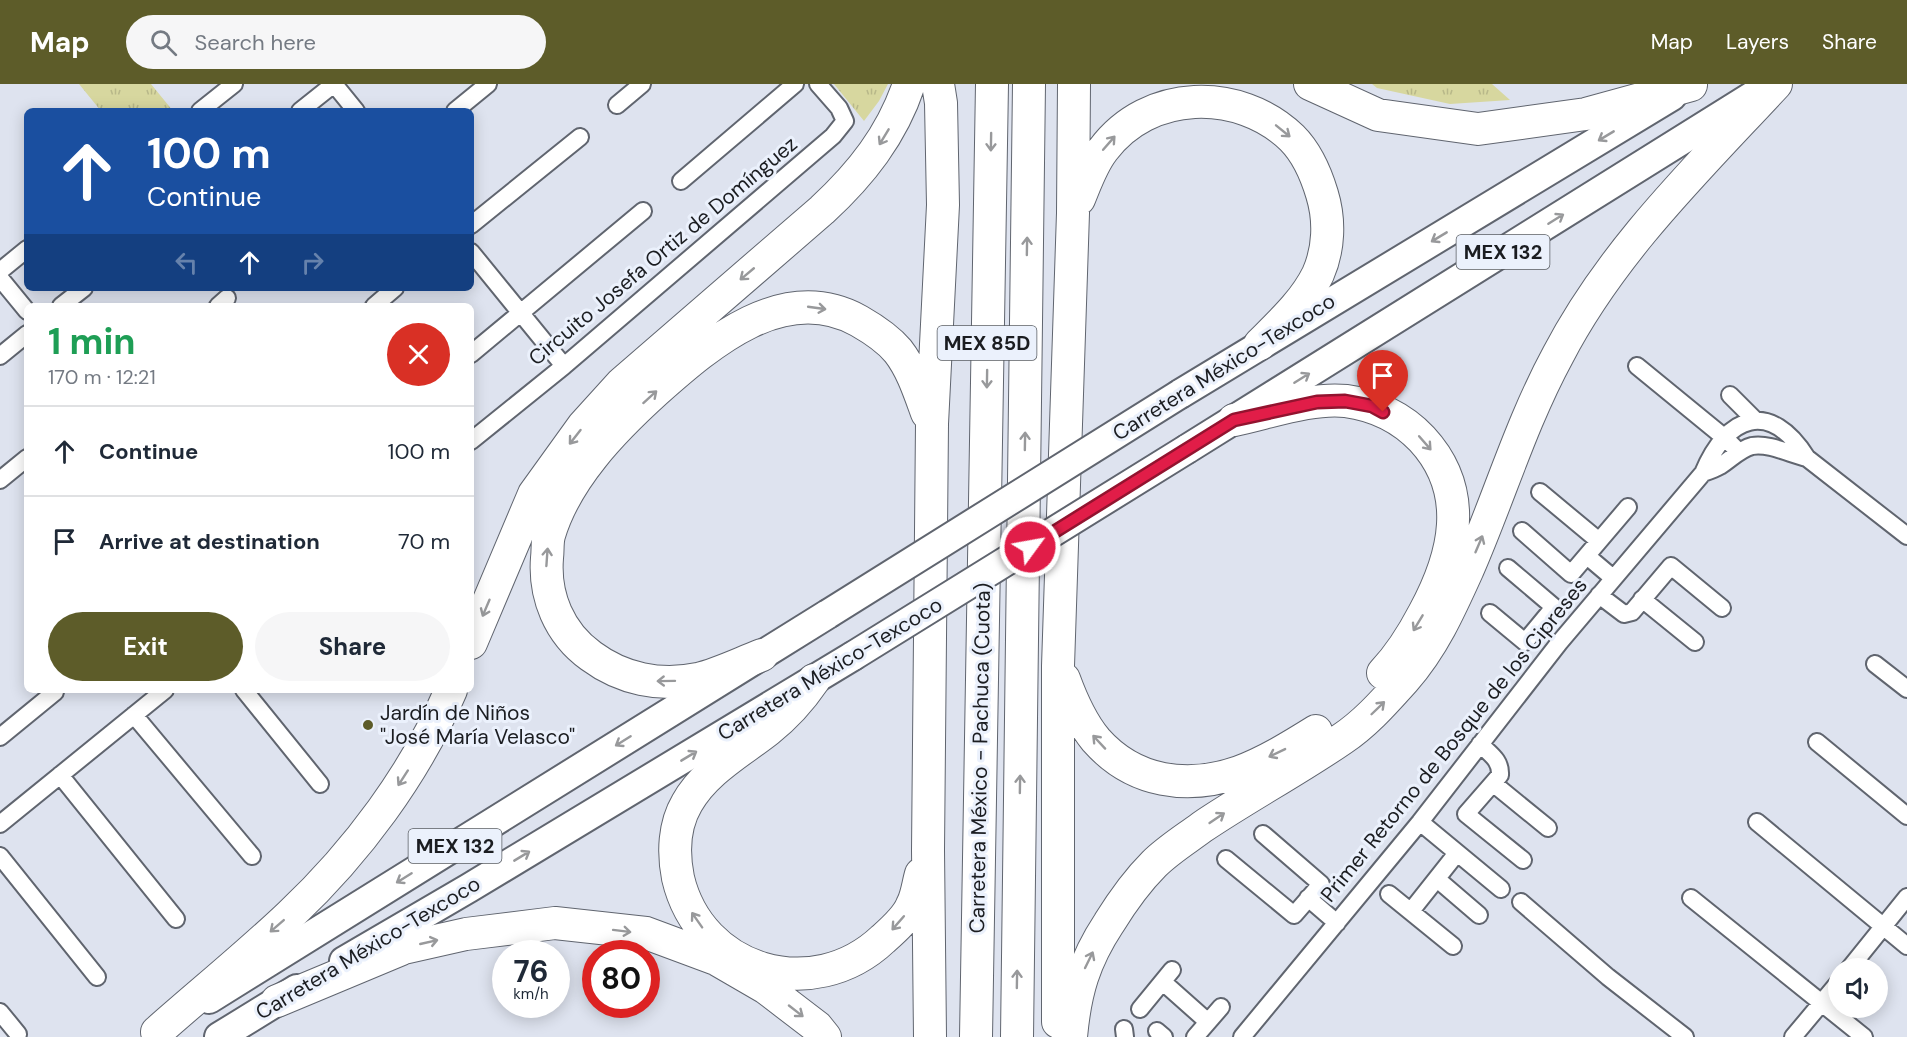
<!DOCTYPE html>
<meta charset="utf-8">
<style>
body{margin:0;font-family:"DM Sans",sans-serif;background:#f6f6f7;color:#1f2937;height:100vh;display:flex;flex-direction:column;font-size:22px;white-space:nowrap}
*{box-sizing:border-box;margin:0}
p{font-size:20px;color:#747a83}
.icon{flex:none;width:33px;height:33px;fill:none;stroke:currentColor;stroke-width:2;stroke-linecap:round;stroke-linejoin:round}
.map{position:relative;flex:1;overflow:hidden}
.side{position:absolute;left:24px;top:219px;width:450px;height:390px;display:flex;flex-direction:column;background:#fff;border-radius:9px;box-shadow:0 3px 15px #0003}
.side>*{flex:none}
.hud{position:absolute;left:24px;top:24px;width:450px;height:183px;border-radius:9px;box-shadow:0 3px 15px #0003;background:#1a4fa0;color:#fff;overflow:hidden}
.fabs{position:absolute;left:1828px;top:874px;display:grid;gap:12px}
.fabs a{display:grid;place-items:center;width:60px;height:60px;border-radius:50%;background:#fff;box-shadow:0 3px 15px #0003;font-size:30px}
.speed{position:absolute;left:492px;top:856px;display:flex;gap:12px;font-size:30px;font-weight:700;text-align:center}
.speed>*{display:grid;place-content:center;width:78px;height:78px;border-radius:50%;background:#fff;box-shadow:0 3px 15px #0003;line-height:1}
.speed small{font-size:15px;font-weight:400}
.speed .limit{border:9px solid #d22;background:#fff;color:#111}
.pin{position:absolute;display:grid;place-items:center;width:51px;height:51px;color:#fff;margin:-62px -26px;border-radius:50% 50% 50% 0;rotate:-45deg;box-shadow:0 0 6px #0007}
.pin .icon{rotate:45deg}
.me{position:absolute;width:66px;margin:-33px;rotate:58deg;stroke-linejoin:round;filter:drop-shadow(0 0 4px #0008)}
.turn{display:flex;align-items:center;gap:21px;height:126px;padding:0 24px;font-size:27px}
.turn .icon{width:78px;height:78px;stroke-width:2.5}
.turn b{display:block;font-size:42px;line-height:51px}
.lanes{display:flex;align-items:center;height:57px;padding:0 24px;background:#0003;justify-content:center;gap:30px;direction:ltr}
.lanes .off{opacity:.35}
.round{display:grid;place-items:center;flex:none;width:63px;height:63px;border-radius:32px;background:#f6f6f7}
.headline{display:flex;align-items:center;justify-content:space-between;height:102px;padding:0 24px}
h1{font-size:36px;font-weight:700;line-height:45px;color:#1e9e55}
.cta{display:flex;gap:12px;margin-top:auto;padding:12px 24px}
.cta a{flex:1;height:69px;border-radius:36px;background:#5d5c29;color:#fff;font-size:24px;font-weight:700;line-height:69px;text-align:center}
.cta a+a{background:#f6f6f7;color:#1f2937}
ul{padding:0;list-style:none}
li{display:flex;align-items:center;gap:18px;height:90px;padding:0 24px;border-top:2px solid #e0e1e3}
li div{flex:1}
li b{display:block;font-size:22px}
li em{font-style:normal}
header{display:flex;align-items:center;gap:36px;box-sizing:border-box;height:84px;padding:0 30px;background:#5d5c29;color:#fff}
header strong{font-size:28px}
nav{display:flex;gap:33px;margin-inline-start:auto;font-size:21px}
.search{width:420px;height:54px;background:#f6f6f7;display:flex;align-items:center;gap:15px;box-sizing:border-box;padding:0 21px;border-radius:33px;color:#747a83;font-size:22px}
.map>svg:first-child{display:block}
.grass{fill:url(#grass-tufts)}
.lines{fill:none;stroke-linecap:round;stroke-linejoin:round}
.minor-casing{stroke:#60656f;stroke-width:20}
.trunk-casing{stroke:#60656f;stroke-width:32}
.motorway-casing{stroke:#60656f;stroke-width:34}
.minor{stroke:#fff;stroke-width:16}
.trunk{stroke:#fff;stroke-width:28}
.motorway{stroke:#fff;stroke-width:32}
.trunk-bridge-casing{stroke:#60656f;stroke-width:32;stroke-linecap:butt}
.trunk-bridge{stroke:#fff;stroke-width:28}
.oneway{stroke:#98999b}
.route-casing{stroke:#92132f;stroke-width:15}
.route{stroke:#e11d48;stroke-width:10}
.poi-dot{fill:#5d5c29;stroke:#ebf1fc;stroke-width:2}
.labels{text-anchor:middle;stroke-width:6;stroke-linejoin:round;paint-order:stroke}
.shield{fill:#ebf1fc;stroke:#595d63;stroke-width:1.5}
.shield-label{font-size:20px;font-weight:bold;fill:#1b1d21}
.street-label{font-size:21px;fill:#1b1d21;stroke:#ebf1fc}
.poi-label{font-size:21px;fill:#1b1d21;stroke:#ebf1fc;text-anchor:start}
</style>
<header>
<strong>Map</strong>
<div class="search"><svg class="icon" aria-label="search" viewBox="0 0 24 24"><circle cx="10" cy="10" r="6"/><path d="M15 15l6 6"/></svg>Search here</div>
<nav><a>Map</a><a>Layers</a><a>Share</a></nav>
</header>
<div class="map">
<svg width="1907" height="953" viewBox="0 0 1907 953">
<defs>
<pattern id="grass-tufts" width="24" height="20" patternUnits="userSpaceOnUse" patternTransform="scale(1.5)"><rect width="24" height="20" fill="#d7d79f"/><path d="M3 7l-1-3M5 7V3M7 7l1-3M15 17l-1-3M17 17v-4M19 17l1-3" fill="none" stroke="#b8b889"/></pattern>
</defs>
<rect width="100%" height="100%" fill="#dee3ef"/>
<path class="grass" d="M79 0H151L173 27H101Z
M834 0H888L879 17 864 37Z
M1372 0H1492L1510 16 1450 20 1377 4Z"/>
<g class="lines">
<defs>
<path id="minor" d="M334 0 356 27
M617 21 642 0
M200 27 234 0
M300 27 334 0
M455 27 488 0
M681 97 795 0
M471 141 580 53
M471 168 564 282
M0 187 27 165
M0 194 27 227
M61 222 84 204
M218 222 227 214
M374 222 395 204
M471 270 643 127
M0 272 27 250
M1637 282 1725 354 1739 368
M1730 311 1754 335
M471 357 564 282 833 52 845 37 839 24 818 0
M1703 389C1709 387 1715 385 1720 382 1731 375 1740 365 1752 362 1769 359 1790 370 1807 374
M0 396 27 374
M1540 408 1599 457
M1522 447 1571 490 1628 423
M1587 472 1613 494
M1599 511 1624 530 1632 528 1671 482 1722 524
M1642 515 1695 558
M1490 529 1525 558 1554 523 1508 484
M1875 580 1907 605
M244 606 320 700
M134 631 252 772
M0 653 55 608
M1817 658 1907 732
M1480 660C1490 670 1501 676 1500 691L1466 730 1523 776
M60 691 176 835
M1494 700 1548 744
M1420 738 1501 805
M1757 738 1907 862
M0 740 165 606
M0 772 97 893
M1226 775 1294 831 1321 800 1263 750
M1437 795 1479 831
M1389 810 1453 862
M1308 814 1337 839
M1691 814 1864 953
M1521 818 1608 893 1685 953
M1411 827 1457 769
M1849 885 1907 813
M1163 898 1208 938
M1140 925 1172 886
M0 928 18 950
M1124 945 1125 953
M1157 947 1164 953
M1195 953 1221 923
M1242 953 1420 738 1559 559 1703 389C1727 331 1770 315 1807 374L1907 452
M1793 953 1839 898"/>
<path id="trunk" d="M1180 310 1672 12
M1187 365 1762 6
M344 877 469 804 853 572
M209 915 828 530
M219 953 297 905"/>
<path id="motorway" d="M1310 0 1378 31 1478 45 1586 30 1691 1
M1079 115C1086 98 1092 80 1103 66 1148 5 1239 3 1292 54 1307 69 1316 90 1322 110 1330 136 1329 165 1318 190 1305 217 1281 239 1260 260
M1234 336C1268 329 1312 313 1346 317 1375 321 1402 334 1422 355 1471 408 1455 472 1424 529 1413 550 1400 571 1383 589
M471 559 534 410 583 342 622 299 822 126C861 90 892 51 909 0
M762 571C741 579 719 590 698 595 660 603 622 595 591 572 559 549 544 512 547 474 548 466 547 458 549 451 566 394 613 346 656 307 710 259 784 195 859 237 873 245 888 255 898 267 912 285 919 307 927 329
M1064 595C1072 617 1081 638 1096 656 1134 699 1188 706 1239 688 1266 678 1292 662 1316 647
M814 596C801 615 786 632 768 646 740 668 705 687 687 719 674 741 673 769 678 794 700 888 813 921 883 855 893 846 907 834 912 821 917 812 918 800 921 790
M277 917 404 864 466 850 555 839 646 849 716 875 766 904 817 943 825 953
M1058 938V582L1073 129 1074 0
M157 948C201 909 247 872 290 831 357 768 415 690 451 606
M930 953 928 766 932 340 943 121 941 19 938 0
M976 953 992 0
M1017 953 1029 0
M1071 953C1075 908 1084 877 1109 839 1122 818 1136 798 1154 780 1168 766 1186 755 1202 743 1248 712 1297 686 1342 655 1366 639 1385 617 1404 596 1433 563 1450 525 1468 485 1499 414 1521 339 1558 271 1612 167 1697 85 1776 0"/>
</defs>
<use href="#minor" class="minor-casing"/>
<use href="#trunk" class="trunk-casing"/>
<use href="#motorway" class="motorway-casing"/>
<use href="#minor" class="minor"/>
<use href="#trunk" class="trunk"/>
<use href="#motorway" class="motorway"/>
<defs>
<path id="trunk-bridge" d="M828 530 1180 310
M853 572 1187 365"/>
</defs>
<use href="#trunk-bridge" class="trunk-bridge-casing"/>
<use href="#trunk-bridge" class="trunk-bridge"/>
</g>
<defs><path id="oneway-shaft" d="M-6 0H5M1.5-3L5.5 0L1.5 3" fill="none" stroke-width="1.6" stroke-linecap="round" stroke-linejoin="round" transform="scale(1.5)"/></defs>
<g class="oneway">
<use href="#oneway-shaft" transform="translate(1283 47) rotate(39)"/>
<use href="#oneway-shaft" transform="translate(1606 52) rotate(149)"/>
<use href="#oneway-shaft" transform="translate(884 53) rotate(121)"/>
<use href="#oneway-shaft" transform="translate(991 58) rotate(91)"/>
<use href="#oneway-shaft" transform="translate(1109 59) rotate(-49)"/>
<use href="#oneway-shaft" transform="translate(1556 135) rotate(-32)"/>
<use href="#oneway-shaft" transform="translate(1439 153) rotate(149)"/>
<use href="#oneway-shaft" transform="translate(1027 162) rotate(-89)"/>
<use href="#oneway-shaft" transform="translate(747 190) rotate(140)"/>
<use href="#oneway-shaft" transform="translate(817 224) rotate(8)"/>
<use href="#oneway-shaft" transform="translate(1302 294) rotate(-32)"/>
<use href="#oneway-shaft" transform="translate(987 295) rotate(91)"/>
<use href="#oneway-shaft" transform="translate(650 313) rotate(-42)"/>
<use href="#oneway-shaft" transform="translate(575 353) rotate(128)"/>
<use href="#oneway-shaft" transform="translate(1025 357) rotate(-89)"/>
<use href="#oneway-shaft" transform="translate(1425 359) rotate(49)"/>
<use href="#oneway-shaft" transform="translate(1479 460) rotate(-67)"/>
<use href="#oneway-shaft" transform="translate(547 473) rotate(-86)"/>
<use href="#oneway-shaft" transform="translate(486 524) rotate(113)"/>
<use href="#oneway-shaft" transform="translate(1418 539) rotate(121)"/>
<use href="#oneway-shaft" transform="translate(666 597) rotate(179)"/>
<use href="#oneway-shaft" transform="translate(1378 624) rotate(-44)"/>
<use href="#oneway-shaft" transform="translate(623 657) rotate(148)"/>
<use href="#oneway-shaft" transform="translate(1099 658) rotate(-133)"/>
<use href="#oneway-shaft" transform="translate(1277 669) rotate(154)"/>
<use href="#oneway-shaft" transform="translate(689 672) rotate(-31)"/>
<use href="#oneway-shaft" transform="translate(403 694) rotate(123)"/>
<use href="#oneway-shaft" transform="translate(1020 700) rotate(-89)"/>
<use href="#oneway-shaft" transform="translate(1217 734) rotate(-34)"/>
<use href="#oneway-shaft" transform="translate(522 772) rotate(-31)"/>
<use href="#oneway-shaft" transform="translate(404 794) rotate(148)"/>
<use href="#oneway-shaft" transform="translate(697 836) rotate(-125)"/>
<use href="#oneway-shaft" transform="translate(898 839) rotate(131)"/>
<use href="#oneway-shaft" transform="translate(277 842) rotate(139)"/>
<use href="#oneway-shaft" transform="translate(622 847) rotate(7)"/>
<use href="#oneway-shaft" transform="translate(429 858) rotate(-13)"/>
<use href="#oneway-shaft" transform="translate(1089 876) rotate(-64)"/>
<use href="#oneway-shaft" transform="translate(1017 895) rotate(-89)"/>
<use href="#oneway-shaft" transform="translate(796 927) rotate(38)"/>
</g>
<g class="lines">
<defs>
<path id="route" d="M1030 463 1234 336 1317 318 1345 317 1372 322 1383 328"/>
</defs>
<use href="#route" class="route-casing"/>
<use href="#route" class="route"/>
</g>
<circle class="poi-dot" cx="368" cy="641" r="6"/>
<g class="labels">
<g class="shield">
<rect x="1456.5" y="151" width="93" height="34" rx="4.5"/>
<rect x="937.5" y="242" width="99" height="34" rx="4.5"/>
<rect x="408.5" y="745" width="93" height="34" rx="4.5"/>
</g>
<g class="shield-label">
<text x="1503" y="175">MEX 132</text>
<text x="987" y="266">MEX 85D</text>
<text x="455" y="769">MEX 132</text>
</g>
<g class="street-label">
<text transform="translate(663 167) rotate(-40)" y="7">Circuito Josefa Ortiz de Domínguez</text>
<text transform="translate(1224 283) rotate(-32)" y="7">Carretera México-Texcoco</text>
<text transform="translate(830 585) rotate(-31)" y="7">Carretera México-Texcoco</text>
<text transform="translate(1454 656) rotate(-51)" y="7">Primer Retorno de Bosque de los Cipreses</text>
<text transform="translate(980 674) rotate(-89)" y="7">Carretera México - Pachuca (Cuota)</text>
<text transform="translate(368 864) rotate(-31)" y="7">Carretera México-Texcoco</text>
</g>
<g class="poi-label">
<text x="380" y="636">Jardín de Niños<tspan x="380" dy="24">"José María Velasco"</tspan></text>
</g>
</g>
</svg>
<div class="fabs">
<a><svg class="icon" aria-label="sound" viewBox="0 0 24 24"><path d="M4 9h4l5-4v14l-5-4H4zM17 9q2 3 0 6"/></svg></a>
</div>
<div class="speed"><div>76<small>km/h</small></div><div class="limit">80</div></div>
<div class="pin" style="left:1383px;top:328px;background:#d93025"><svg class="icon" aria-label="arrive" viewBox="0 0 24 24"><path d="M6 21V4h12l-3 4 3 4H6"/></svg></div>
<svg class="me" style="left:1030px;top:463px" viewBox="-20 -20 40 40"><circle r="17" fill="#e11d48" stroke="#fff" stroke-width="3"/><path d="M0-11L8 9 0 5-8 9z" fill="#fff"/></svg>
<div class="hud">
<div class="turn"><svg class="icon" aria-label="ahead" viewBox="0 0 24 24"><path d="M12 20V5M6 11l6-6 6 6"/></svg><div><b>100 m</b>Continue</div></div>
<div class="lanes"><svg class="icon off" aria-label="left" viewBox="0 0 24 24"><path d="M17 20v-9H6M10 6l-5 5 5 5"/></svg><svg class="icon" aria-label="ahead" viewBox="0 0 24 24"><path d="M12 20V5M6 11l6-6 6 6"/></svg><svg class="icon off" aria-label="right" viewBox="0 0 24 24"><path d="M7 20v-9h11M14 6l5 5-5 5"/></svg></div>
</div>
<section class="side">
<div class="headline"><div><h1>1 min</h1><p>170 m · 12:21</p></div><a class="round" style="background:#d93025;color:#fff"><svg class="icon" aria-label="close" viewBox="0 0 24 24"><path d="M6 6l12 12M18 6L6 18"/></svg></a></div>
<ul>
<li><svg class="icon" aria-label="ahead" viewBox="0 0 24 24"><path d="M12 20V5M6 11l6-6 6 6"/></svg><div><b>Continue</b></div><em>100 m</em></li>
<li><svg class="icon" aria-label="arrive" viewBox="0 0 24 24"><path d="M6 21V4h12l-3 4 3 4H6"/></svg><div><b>Arrive at destination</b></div><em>70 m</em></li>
</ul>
<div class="cta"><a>Exit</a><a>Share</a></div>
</section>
</div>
